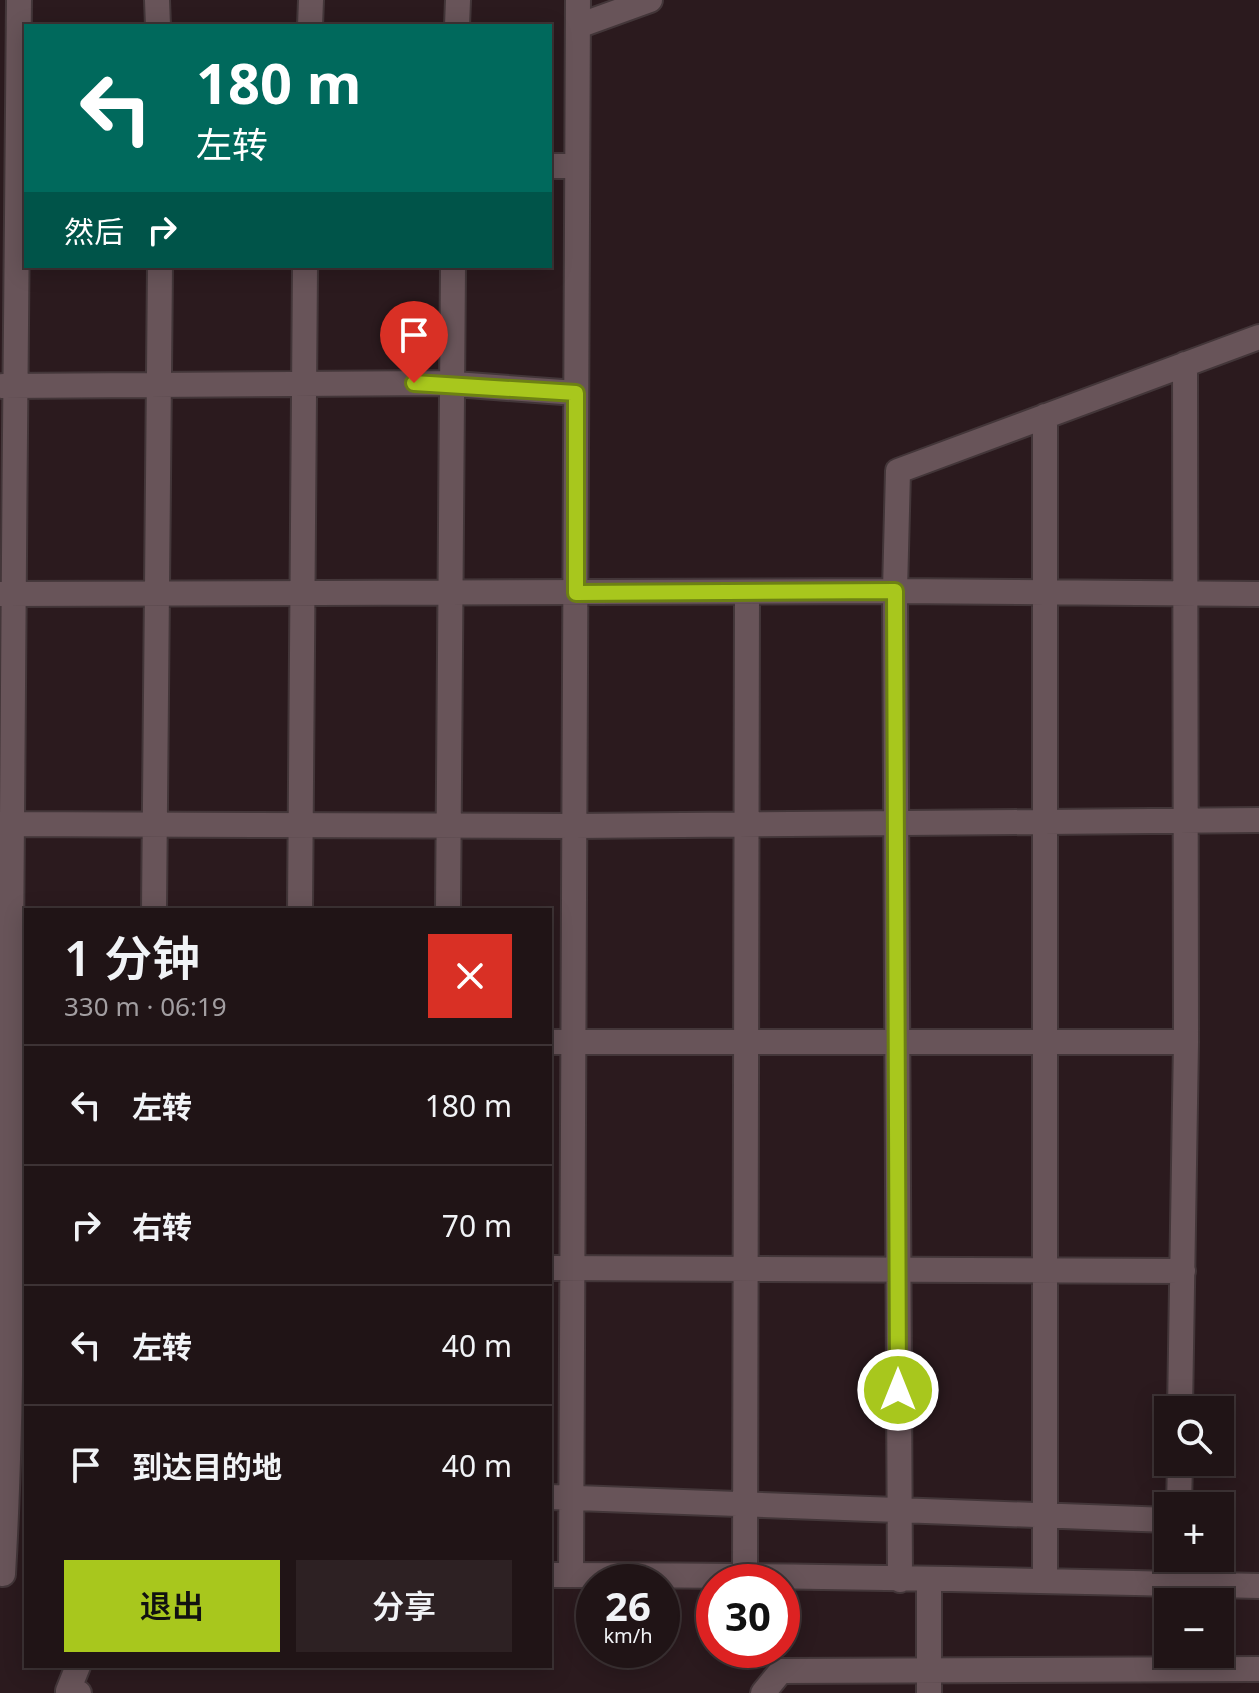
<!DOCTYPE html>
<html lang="zh">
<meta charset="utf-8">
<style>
body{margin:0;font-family:"Noto Sans","Noto Sans SC",sans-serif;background:#2d2123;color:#f1f3f6;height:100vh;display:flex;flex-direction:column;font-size:30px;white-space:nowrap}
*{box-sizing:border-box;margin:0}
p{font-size:26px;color:#a29ea1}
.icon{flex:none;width:44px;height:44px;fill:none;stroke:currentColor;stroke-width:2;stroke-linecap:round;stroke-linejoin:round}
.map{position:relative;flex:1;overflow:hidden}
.drawer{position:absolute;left:24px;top:908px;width:528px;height:760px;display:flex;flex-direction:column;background:#201416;border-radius:0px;box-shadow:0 4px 20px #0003,0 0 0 2px #3d3335}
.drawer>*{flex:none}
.top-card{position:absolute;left:24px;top:24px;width:528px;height:244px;border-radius:0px;box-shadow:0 4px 20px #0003,0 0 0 2px #3d3335;background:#00695c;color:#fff;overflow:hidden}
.controls{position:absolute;left:1154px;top:1396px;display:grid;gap:16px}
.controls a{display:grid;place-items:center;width:80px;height:80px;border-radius:0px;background:#201416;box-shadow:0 4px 20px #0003,0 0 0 2px #3d3335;font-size:40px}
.speed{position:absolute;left:576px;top:1564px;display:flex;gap:16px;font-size:40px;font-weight:700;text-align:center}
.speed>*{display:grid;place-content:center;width:104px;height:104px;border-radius:50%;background:#201416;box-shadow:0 4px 20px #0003,0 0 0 2px #3d3335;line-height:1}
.speed small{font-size:20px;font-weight:400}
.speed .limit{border:12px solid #d22;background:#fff;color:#111}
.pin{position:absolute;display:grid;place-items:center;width:68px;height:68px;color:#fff;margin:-82px -34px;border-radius:50% 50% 50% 0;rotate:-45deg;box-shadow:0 0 8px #0007}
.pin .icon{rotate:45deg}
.me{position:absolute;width:88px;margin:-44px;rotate:0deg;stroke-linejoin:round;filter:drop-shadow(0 0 6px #0008)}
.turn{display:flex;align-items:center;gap:28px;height:168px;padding:0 40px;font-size:36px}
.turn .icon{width:104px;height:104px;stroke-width:2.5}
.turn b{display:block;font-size:56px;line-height:68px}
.then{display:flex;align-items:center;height:76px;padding:0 40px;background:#0003;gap:16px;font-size:30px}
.round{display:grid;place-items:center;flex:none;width:84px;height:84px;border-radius:0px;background:#2d2123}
.summary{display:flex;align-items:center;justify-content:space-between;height:136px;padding:0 40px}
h1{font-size:48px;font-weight:600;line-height:60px}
.primary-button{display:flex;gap:16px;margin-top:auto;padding:16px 40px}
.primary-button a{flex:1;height:92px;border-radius:0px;background:#a8c71d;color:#111;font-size:32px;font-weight:600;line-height:92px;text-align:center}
.primary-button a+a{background:#2d2123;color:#f1f3f6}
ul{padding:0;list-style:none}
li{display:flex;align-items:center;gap:24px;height:120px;padding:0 40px;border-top:2px solid #3d3335}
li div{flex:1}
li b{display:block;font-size:30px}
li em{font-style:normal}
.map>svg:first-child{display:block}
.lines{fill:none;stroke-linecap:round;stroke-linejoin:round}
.minor-casing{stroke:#433639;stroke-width:28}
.minor{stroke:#685459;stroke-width:24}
.route-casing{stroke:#6d8113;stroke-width:20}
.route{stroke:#a8c71d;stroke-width:14}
</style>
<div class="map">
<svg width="1259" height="1693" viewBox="0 0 1259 1693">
<rect width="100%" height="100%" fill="#2b1a1e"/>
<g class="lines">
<defs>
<path id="minor" d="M157 0 158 26
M310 26 311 0
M457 26 458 0
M578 26 650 0
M550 166H577
M3 386 441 383 576 393
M1045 416V1581
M1 594 895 591 1259 594
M0 824 574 826 1259 820
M154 910 160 266
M300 910 305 266
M448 910 453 266
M550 1042H1186
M550 1268 1183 1271
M1180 1410 1186 1042 1185 364
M550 1497 1168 1520
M1179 1506 1180 1462
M3 1574C15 1366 10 1157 11 949 13 633 16 316 19 0
M550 1575C786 1575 1023 1580 1259 1586
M571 1575 578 0
M745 1575 747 593
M900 1580 895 591 898 471 1259 337
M78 1666 68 1691 79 1693
M763 1693 781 1671 1259 1669
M929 1693V1580"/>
</defs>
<use href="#minor" class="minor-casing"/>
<use href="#minor" class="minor"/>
</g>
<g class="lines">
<defs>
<path id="route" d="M414 383 576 393V593L895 591 898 1390"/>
</defs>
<use href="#route" class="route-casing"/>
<use href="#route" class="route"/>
</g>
</svg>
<div class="controls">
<a><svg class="icon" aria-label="search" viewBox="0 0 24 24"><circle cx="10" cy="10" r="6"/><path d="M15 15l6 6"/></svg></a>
<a>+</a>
<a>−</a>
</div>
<div class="speed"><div>26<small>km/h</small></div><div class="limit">30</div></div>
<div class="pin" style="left:414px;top:383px;background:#d93025"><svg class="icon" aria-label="arrive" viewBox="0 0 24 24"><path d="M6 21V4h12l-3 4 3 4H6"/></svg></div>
<svg class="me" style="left:898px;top:1390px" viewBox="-20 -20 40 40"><circle r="17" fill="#a8c71d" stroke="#fff" stroke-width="3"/><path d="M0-11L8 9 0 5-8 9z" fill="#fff"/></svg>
<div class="top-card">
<div class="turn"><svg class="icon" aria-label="left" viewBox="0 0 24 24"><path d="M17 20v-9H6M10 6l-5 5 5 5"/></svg><div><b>180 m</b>左转</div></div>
<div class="then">然后<svg class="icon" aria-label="right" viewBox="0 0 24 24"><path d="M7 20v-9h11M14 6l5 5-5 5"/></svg></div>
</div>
<section class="drawer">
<div class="summary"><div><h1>1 分钟</h1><p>330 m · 06:19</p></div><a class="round" style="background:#d93025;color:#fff"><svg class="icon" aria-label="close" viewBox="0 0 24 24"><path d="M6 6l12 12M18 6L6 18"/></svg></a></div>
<ul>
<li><svg class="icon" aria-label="left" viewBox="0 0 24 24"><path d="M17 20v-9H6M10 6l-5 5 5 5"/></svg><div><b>左转</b></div><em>180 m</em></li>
<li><svg class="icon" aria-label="right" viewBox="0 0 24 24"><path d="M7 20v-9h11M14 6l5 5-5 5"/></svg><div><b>右转</b></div><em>70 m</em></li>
<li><svg class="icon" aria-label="left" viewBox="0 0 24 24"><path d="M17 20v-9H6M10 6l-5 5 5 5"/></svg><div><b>左转</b></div><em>40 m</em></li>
<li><svg class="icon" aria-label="arrive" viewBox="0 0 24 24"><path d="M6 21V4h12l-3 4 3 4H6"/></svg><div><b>到达目的地</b></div><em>40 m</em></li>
</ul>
<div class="primary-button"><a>退出</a><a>分享</a></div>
</section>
</div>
